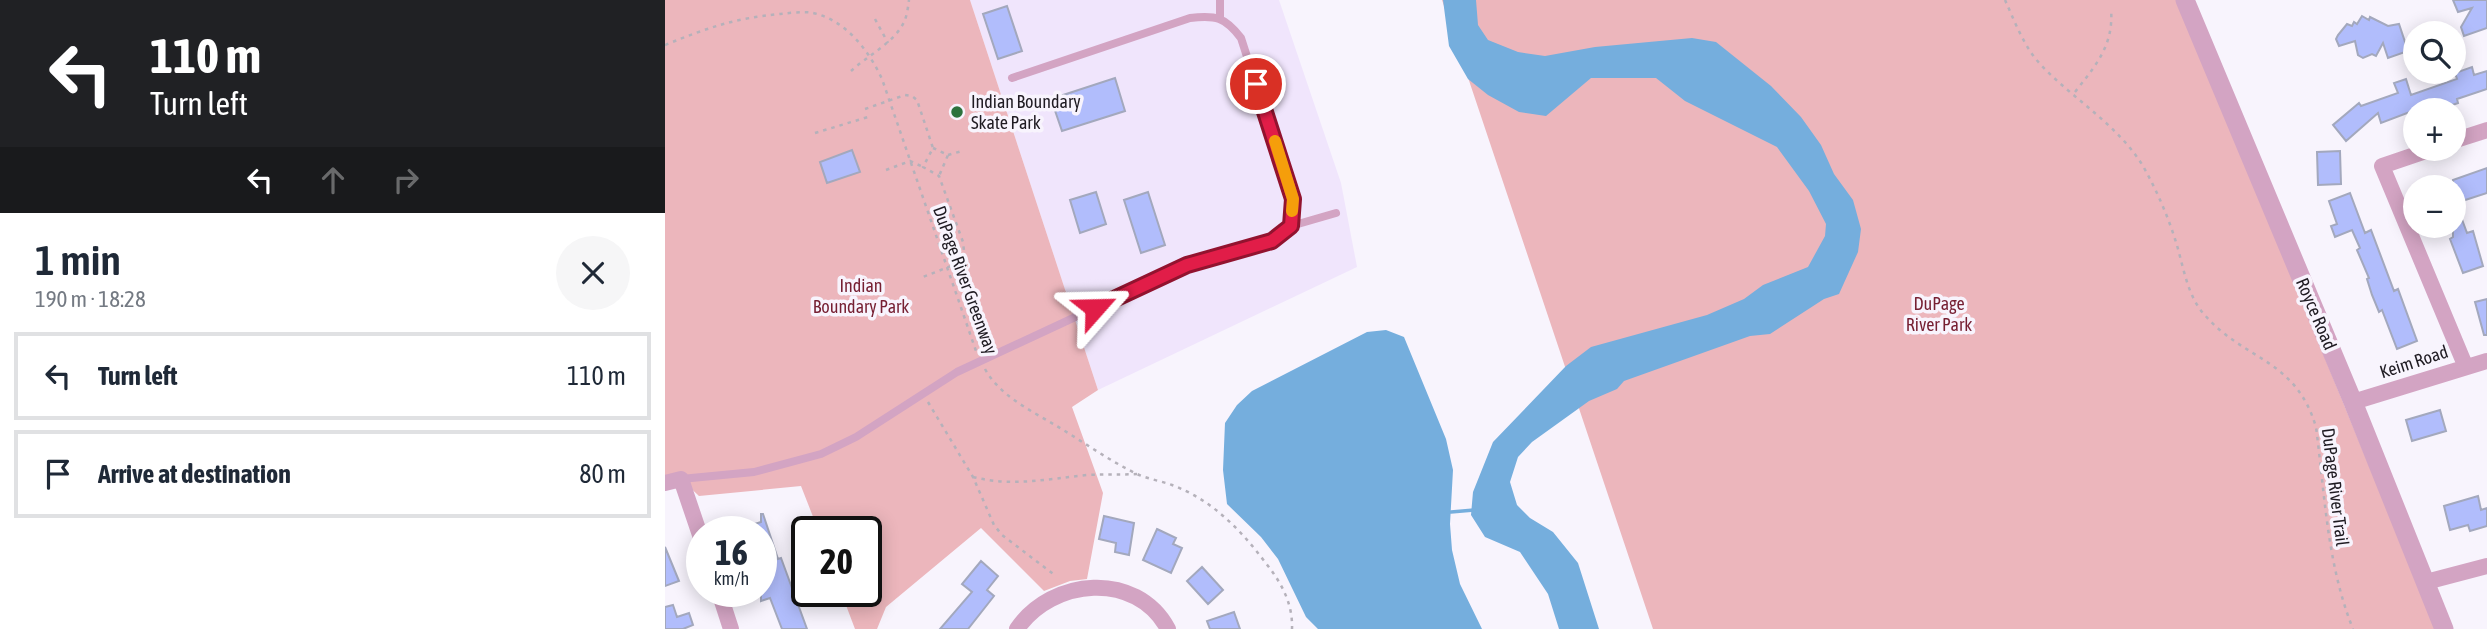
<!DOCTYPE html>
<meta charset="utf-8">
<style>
body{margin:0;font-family:"Asap Condensed",sans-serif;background:#f6f6f7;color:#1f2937;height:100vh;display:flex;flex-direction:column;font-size:26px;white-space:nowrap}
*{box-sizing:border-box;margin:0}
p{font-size:23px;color:#747a83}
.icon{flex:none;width:38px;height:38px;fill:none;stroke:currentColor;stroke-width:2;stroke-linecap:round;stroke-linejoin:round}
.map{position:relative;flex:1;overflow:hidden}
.details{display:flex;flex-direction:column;background:#fff;width:665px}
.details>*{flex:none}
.top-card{background:#202124;color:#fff;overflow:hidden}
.controls{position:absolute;left:1738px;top:21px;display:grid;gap:14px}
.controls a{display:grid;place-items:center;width:63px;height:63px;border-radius:50%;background:#fff;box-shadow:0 4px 18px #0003;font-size:35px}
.speed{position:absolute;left:21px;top:516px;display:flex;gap:14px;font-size:35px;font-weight:700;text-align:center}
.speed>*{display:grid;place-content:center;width:91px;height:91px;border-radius:50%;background:#fff;box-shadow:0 4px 18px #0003;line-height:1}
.speed small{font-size:18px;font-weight:400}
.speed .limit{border:4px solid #111;border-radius:10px;background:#fff;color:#111}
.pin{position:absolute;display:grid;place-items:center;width:60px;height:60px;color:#fff;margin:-30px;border:4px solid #fff;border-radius:50%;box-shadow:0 2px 7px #0007}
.me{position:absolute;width:77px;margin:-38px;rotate:65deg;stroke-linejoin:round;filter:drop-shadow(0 0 5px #0008)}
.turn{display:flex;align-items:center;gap:24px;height:147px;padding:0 35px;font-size:32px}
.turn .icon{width:91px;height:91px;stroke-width:2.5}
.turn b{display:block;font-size:49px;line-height:60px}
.lanes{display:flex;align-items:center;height:66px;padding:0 35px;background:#0003;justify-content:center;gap:35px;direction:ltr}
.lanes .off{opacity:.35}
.round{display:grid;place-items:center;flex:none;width:74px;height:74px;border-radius:37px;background:#f6f6f7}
.overview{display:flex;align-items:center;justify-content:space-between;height:119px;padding:0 35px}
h1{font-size:42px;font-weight:600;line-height:52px}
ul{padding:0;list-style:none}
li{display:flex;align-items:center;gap:21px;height:88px;margin:0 14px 10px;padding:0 21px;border:4px solid #e0e1e3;border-radius:0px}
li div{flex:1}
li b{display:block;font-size:26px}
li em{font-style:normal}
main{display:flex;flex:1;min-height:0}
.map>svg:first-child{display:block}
.built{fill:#f0e5fc}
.green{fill:#ecb6bc}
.water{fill:#75aedd}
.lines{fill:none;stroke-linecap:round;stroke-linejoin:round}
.stream{stroke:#75aedd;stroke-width:3.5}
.building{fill:#b1bdfc;stroke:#a3a8bd;stroke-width:2}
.path{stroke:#b5b1ba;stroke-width:2.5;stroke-dasharray:3.5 5;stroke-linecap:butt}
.service{stroke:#d3a4c3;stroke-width:8}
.minor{stroke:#d3a4c3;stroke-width:16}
.tertiary{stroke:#d3a4c3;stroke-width:19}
.route-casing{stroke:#92132f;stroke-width:18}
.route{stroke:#e11d48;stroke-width:12}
.slow{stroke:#f59e0b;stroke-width:12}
.poi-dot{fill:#2d723d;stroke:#f8f4fd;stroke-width:2.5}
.labels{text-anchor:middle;stroke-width:7;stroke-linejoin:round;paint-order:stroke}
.poi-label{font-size:18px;fill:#1f1b22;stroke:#f8f4fd;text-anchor:start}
.street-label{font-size:18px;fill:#1f1b22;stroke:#f8f4fd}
.park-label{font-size:18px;fill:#761f32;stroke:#f8f4fd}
</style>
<main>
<section class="details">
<div class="top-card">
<div class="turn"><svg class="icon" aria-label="left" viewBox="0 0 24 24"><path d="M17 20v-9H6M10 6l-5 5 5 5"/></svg><div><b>110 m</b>Turn left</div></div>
<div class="lanes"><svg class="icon" aria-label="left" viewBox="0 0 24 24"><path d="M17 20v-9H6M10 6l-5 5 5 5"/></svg><svg class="icon off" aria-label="ahead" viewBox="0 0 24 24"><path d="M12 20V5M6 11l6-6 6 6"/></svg><svg class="icon off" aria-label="right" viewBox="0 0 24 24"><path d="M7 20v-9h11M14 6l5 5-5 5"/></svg></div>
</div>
<div class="overview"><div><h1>1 min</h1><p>190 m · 18:28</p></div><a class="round"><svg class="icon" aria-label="close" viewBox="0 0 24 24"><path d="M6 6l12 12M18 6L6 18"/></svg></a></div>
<ul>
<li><svg class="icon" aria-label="left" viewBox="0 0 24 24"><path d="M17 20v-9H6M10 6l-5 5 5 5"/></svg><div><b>Turn left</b></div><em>110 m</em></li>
<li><svg class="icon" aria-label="arrive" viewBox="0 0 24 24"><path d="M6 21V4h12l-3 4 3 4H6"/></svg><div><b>Arrive at destination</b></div><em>80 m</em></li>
</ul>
</section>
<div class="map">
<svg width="1822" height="629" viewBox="0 0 1822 629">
<rect width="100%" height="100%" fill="#f8f4fd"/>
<path class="built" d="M305 0H614L676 183 692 267 433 390Z"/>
<path class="green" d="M0 0H305L433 390 407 407 438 493 422 579 405 581 379 591 316 528 221 607 212 629H190L176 592H201V532H154L136 486 34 496 16 479 0 483Z
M777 0H1513L1771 629H988Z"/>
<path class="water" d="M778 0H811L813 25 823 40 853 52 880 56 930 47 1027 38 1051 42 1106 86 1136 117 1156 145 1169 174 1188 200 1196 229 1193 252 1174 294 1159 299 1105 334 1085 336 959 381 952 389 924 401 867 442 853 457 845 482 852 505 865 518 888 532 913 563 934 629H894L883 594 855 552 820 537 806 515 808 492 828 442 901 366 926 347 1042 315 1079 299 1098 285 1143 267 1160 236 1161 224 1144 191 1112 147 1020 101 991 78H926L881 116 854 112 823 95 803 79 784 46Z
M721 330 739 337 781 439 788 470 785 524 787 550 795 584 817 629H653L641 617 613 559 596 537 562 504 558 470 560 423 572 405 587 391 702 332Z"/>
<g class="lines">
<path class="stream" d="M786 512 809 510"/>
</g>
<path class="building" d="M1788 0H1822V28L1799 36 1796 27 1807 8 1793 12Z
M342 6 357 51 333 59 318 14Z
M1697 16 1704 20 1705 17 1723 26 1734 24 1743 51 1723 58 1718 43 1711 56 1707 54 1698 58 1693 55 1690 41 1674 46 1671 39 1673 35 1682 24 1687 26 1689 22 1692 24Z
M1807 67 1809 75 1822 71V89L1792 99 1793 103 1773 110H1750L1716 123 1713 113 1681 141 1668 125 1694 103 1696 106 1733 93 1729 83 1741 79 1746 95 1792 79 1790 73Z
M450 78 460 111 397 131 386 99Z
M187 150 195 172 162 183 155 162Z
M1675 151 1676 184 1653 185 1652 152Z
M1822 168V193L1791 203 1802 233 1808 231 1818 266 1798 273 1785 239 1788 237V180Z
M431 192 441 224 415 233 405 200Z
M483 192 500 245 476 253 459 200Z
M1685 193 1700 233 1706 230 1729 291 1733 289 1752 341 1732 349 1717 310 1714 312 1707 295 1702 279 1704 278 1692 250 1695 248 1687 230 1670 237 1666 226 1672 224 1664 201Z
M1822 299V335H1819L1810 302Z
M1775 410 1781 431 1747 441 1741 420Z
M1813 496 1816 510 1822 508V526L1805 531 1803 525 1785 530 1779 506Z
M96 514H98L113 559 116 558 142 629H117L105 598 96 601V585L101 584 96 571V532H71V530L96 522Z
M439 516 469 523 464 555 450 552 451 543 434 539Z
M492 529 511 538 508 544 517 548 506 573 478 560Z
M0 547 14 581 0 586Z
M316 561 333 576 322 590 329 596 303 629H275L307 592 297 584Z
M537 567 558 590 543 604 522 581Z
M8 605 12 617 24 613 28 625 18 629H0V607Z
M569 612 575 629H545L542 621Z"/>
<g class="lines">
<path class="path" d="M1340 0C1350 22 1359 47 1376 65 1409 100 1452 124 1478 166 1491 189 1502 214 1510 239 1518 263 1521 293 1538 313 1578 361 1630 357 1651 427 1660 496 1662 564 1688 629
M210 19 223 43
M0 45C42 28 70 18 115 14 125 13 138 11 148 13 181 20 204 51 217 79L311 351
M186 71C202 56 230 42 239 22 242 16 243 7 244 0
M1410 92C1431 65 1449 45 1446 9
M200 109 240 95 247 96 252 100 268 148 258 167 274 176 298 242 299 251 291 264 258 277
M150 133 203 117
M268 148 283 155 274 176
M283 155 297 151
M221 170 245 161 258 167
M320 369C335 396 365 410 390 425 417 441 443 460 472 474 483 479 496 481 507 485 547 500 575 529 600 562 616 582 628 603 627 629
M263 402 308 477 329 525 337 535 391 576
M308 477C349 487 381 479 422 475 439 474 455 475 472 474"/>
<path class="service" d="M555 18V0
M626 226 671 213
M16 479 89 472 156 454 191 437 292 372 522 265 607 241 626 226 628 199 576 38C560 17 551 15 525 18L347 78"/>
<path class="minor" d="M1788 141 1822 130
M1767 149 1717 166 1800 365
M1688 402 1822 361
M0 483 16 479 37 541
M1761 582 1822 566
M54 592 66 629
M352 629C387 578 471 570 503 629"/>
<path class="tertiary" d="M1520 0 1688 402 1779 629"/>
</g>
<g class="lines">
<defs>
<path id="route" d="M430 308 522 265 607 241 626 226 628 199 591 84"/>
</defs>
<use href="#route" class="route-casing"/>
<use href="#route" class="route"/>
<path class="slow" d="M610 141 628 199 627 211"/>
</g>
<circle class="poi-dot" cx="292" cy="112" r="7"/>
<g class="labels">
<g class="poi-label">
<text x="306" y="108">Indian Boundary<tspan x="306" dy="21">Skate Park</tspan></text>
</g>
<g class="street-label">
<text transform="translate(300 280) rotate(70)" y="6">DuPage River Greenway</text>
<text transform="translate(1651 314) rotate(67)" y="6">Royce Road</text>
<text transform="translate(1749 362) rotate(-18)" y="6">Keim Road</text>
<text transform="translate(1670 487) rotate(83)" y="6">DuPage River Trail</text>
</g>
<g class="park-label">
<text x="196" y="292">Indian<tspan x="196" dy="21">Boundary Park</tspan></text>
<text x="1274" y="310">DuPage<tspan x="1274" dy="21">River Park</tspan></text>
</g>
</g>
</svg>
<div class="controls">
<a><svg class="icon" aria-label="search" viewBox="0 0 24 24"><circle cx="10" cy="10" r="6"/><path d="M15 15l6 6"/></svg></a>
<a>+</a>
<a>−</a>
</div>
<div class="speed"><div>16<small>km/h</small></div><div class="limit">20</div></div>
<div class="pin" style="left:591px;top:84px;background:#d93025"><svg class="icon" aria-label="arrive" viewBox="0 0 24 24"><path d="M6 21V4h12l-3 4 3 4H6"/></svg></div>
<svg class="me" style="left:430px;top:308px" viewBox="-20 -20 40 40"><path d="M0-17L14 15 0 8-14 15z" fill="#e11d48" stroke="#fff" stroke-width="4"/></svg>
</div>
</main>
